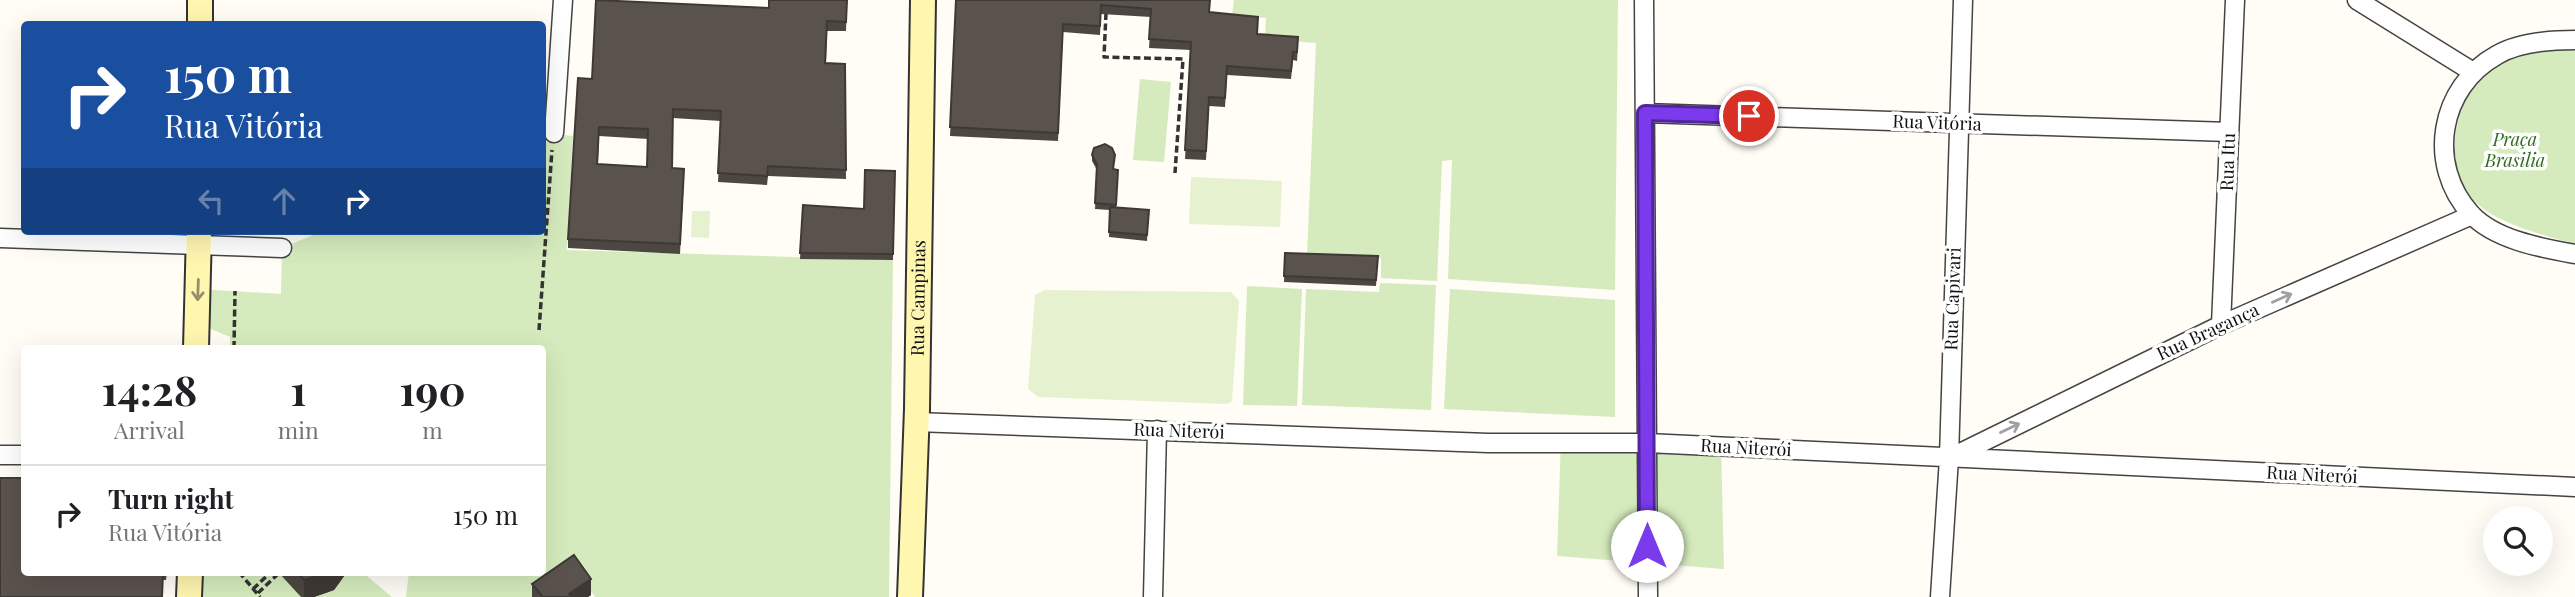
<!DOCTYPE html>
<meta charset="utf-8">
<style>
body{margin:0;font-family:"Playfair Display",serif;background:#f2f2f2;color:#202124;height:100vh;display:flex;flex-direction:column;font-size:26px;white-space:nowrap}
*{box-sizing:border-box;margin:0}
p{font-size:23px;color:#757577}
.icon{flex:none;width:38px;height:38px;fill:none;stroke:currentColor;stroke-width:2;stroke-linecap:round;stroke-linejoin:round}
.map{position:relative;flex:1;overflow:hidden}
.panel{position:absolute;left:21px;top:345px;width:525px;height:231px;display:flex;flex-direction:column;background:#fff;border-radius:7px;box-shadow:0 7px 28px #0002}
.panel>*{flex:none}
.hud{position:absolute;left:21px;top:21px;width:525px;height:214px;border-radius:7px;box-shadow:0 7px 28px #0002;background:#1a4fa0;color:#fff;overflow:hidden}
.controls{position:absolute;left:2483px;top:506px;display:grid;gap:14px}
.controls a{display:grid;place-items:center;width:70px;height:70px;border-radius:50%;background:#fff;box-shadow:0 7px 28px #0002;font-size:35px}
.pin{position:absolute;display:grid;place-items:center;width:60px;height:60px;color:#fff;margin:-30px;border:4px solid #fff;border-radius:50%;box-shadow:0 2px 7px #0007}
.me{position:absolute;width:77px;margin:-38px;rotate:0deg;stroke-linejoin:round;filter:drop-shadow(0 0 5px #0008)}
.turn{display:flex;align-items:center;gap:24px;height:147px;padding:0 28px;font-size:32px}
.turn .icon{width:91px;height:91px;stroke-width:2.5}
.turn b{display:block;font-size:49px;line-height:60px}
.lanes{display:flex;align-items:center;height:66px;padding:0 28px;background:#0003;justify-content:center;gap:35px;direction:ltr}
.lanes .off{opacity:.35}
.eta{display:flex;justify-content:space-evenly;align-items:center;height:119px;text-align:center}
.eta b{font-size:42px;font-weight:700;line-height:49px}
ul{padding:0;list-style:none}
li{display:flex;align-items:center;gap:21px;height:98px;padding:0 28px;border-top:2px solid #e0e0e0}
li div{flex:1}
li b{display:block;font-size:26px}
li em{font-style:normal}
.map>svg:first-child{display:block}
.green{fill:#d5ebbd}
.pitch{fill:#e6f2cf}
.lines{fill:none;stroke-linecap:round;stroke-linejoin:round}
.street-casing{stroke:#444;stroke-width:21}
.secondary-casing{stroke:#333;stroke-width:28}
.path{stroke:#333;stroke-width:3.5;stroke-dasharray:7 3.5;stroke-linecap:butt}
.street{stroke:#fff;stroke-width:18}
.secondary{stroke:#fff6b0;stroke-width:24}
.wall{fill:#4d4742;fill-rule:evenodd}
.shaded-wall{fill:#3f3936}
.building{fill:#5a524d;stroke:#3f3936;stroke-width:2;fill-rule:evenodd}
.oneway{stroke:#948f68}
.oneway2{stroke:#a0a0a0}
.route-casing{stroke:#51269a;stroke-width:18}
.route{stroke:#7c3aed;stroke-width:12}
.labels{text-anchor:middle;stroke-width:7;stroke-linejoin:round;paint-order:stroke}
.street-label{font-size:18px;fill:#111;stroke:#fff}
.park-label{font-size:18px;font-style:italic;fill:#2f6b1f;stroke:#fff}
</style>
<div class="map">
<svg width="2575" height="597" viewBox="0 0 2575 597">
<rect width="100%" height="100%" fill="#fffdf5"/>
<path class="green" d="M1234 0H1618L1615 290 1448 279 1452 160 1442 161 1437 281 1381 278V258L1307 255 1316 43 1265 39 1266 18 1232 15Z
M2575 48V244C2547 236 2502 225 2480 206 2444 177 2449 112 2480 80 2487 73 2498 66 2506 61 2525 49 2554 51 2575 48Z
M1140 79 1171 82 1164 162 1133 160Z
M548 133 573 136 567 250 893 260 889 597H595L575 569 533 597H406L409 572H542V348H230V337L197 323 198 289 281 294 282 248 323 231H542L544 137Z
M1380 283 1436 285 1431 410 1302 405 1306 289 1379 292Z
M1247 286 1302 289 1297 406 1243 405Z
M1450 289 1615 300V417L1444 409Z
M1561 439 1721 446 1724 569 1557 556Z
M190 572H278L301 597H189Z
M345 572H362L392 597H307Z"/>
<path class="pitch" d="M1191 177 1282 181 1280 227 1189 224Z
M692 211H710L709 238 691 237Z
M1045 290 1231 292 1239 301 1232 401 1227 404 1038 397 1028 389 1035 295Z"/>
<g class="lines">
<defs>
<path id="street" d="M1644 0 1648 597
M2357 0 2473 72
M2575 40C2550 40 2519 42 2497 55 2439 87 2426 165 2471 214 2495 240 2542 248 2575 254
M1645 113 2229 132
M554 133 563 0
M0 238 282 248
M2221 325 2235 0
M916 422 1488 443H1647L2575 487
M0 455H24
M1952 457 2221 325 2472 215
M1153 597 1157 430
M1940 597 1949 458 1963 0"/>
<g id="secondary">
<path d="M200 24V0"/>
<path d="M196 348 199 231"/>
<path d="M189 597 190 572"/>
<path id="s1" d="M910 597 917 409 923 0"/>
</g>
</defs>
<use href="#street" class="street-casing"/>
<use href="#secondary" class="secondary-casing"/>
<path class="path" d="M1106 13 1104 57 1183 59 1175 173
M542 157H543
M539 330 552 150
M234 348 235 291
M239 572 260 597
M253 589 271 572
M258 593 279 573"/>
<use href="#street" class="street"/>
<use href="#secondary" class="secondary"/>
</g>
<path class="wall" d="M847 0 846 31H827L826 63 845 64 846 179 768 176 767 185 718 182 721 121 673 118 672 168 684 178 680 254 568 248V239L592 79 769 8ZM599 136 648 139 647 167 598 164Z
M956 0H1210V12L1258 34 1298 46 1297 61 1293 60 1291 79 1227 75 1225 107 1209 106 1206 160 1185 159 1191 50 1149 48 1151 17 1101 14 1100 35 1063 32 1058 141 950 136Z
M1092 155 1114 169 1118 170 1116 208 1149 210 1147 241 1109 237 1110 210 1095 209 1097 170 1092 161Z
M895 171 893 260 800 259 803 205 864 209Z
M1285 253 1378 256 1376 286 1284 282Z
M24 572H167L166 580Z
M278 572H347L334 590 314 597H301Z
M532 584 591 595 588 597H532Z"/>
<path class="shaded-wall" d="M327 572H347L334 590 314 597H304V580Z
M591 579V595L588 597H569V594Z"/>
<path class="building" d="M596 0 769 8V0H847L846 22 827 21 825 63 845 64 846 170 768 166 767 176 718 173 721 111 673 109 672 168 684 169 680 244 568 239 578 78 592 79ZM599 127 648 129 647 167 597 164Z
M956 0H1210L1209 12 1258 17 1257 34 1298 37 1297 52H1293L1291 71 1227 66 1225 98 1209 97 1206 151 1185 150 1191 42 1149 39 1151 9 1101 5 1100 26 1063 24 1058 133 950 127Z
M542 38H544L542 85Z
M1105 144 1112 148 1115 155 1113 169 1118 170 1116 205 1095 203 1097 165 1092 155 1094 148Z
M865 170 895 171 893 254 800 253 803 205 864 209Z
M1110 207 1149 210 1147 235 1109 232Z
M1285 253 1378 256 1376 280 1284 276Z
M0 478H24V572H163L162 597H0Z
M574 555 591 579 569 594 572 597H543L532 584Z
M297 572H327L304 580Z"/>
<defs><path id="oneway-shaft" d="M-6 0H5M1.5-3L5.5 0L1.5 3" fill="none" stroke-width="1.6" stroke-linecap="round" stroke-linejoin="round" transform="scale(1.75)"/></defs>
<use class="oneway" href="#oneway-shaft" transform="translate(198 290) rotate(92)"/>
<g class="oneway2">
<use href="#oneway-shaft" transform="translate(2282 298) rotate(-24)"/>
<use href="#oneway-shaft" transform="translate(2010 428) rotate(-26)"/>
</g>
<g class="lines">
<defs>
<path id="route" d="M1647 546 1645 113 1749 116"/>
</defs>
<use href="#route" class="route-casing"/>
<use href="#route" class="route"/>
</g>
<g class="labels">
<g class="street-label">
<text transform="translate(1937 123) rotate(2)" y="6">Rua Vitória</text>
<text transform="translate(2228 162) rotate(-88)" y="6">Rua Itu</text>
<text dy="6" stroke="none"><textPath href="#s1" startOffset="299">Rua Campinas</textPath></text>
<text transform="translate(1953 299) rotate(-88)" y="6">Rua Capivari</text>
<text transform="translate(2208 332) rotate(-25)" y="6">Rua Bragança</text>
<text transform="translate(1179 431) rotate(2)" y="6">Rua Niterói</text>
<text transform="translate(1746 448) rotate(3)" y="6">Rua Niterói</text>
<text transform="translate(2312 475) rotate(3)" y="6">Rua Niterói</text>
</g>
<g class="park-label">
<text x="2515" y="146">Praça<tspan x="2515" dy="21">Brasilia</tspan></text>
</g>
</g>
</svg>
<div class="controls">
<a><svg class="icon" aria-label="search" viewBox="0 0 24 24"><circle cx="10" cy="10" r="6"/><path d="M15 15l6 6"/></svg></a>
</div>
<div class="pin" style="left:1749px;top:116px;background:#d93025"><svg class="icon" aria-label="arrive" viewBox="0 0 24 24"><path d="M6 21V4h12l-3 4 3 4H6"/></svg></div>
<svg class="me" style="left:1647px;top:546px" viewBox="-20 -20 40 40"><circle r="19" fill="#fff"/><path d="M0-13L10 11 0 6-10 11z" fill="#7c3aed"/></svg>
<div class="hud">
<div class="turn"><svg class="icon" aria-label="right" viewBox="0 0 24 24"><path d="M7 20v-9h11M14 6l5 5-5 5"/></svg><div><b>150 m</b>Rua Vitória</div></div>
<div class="lanes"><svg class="icon off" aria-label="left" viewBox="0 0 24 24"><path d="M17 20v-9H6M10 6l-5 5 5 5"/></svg><svg class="icon off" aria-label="ahead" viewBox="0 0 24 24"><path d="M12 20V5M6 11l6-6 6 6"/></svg><svg class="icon" aria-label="right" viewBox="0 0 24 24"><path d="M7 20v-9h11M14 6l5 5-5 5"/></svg></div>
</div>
<section class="panel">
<div class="eta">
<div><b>14:28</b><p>Arrival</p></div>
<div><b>1</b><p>min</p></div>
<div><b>190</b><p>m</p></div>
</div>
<ul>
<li><svg class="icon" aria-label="right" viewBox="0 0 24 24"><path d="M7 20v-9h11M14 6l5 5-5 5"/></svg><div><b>Turn right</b><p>Rua Vitória</p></div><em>150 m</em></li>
</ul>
</section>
</div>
